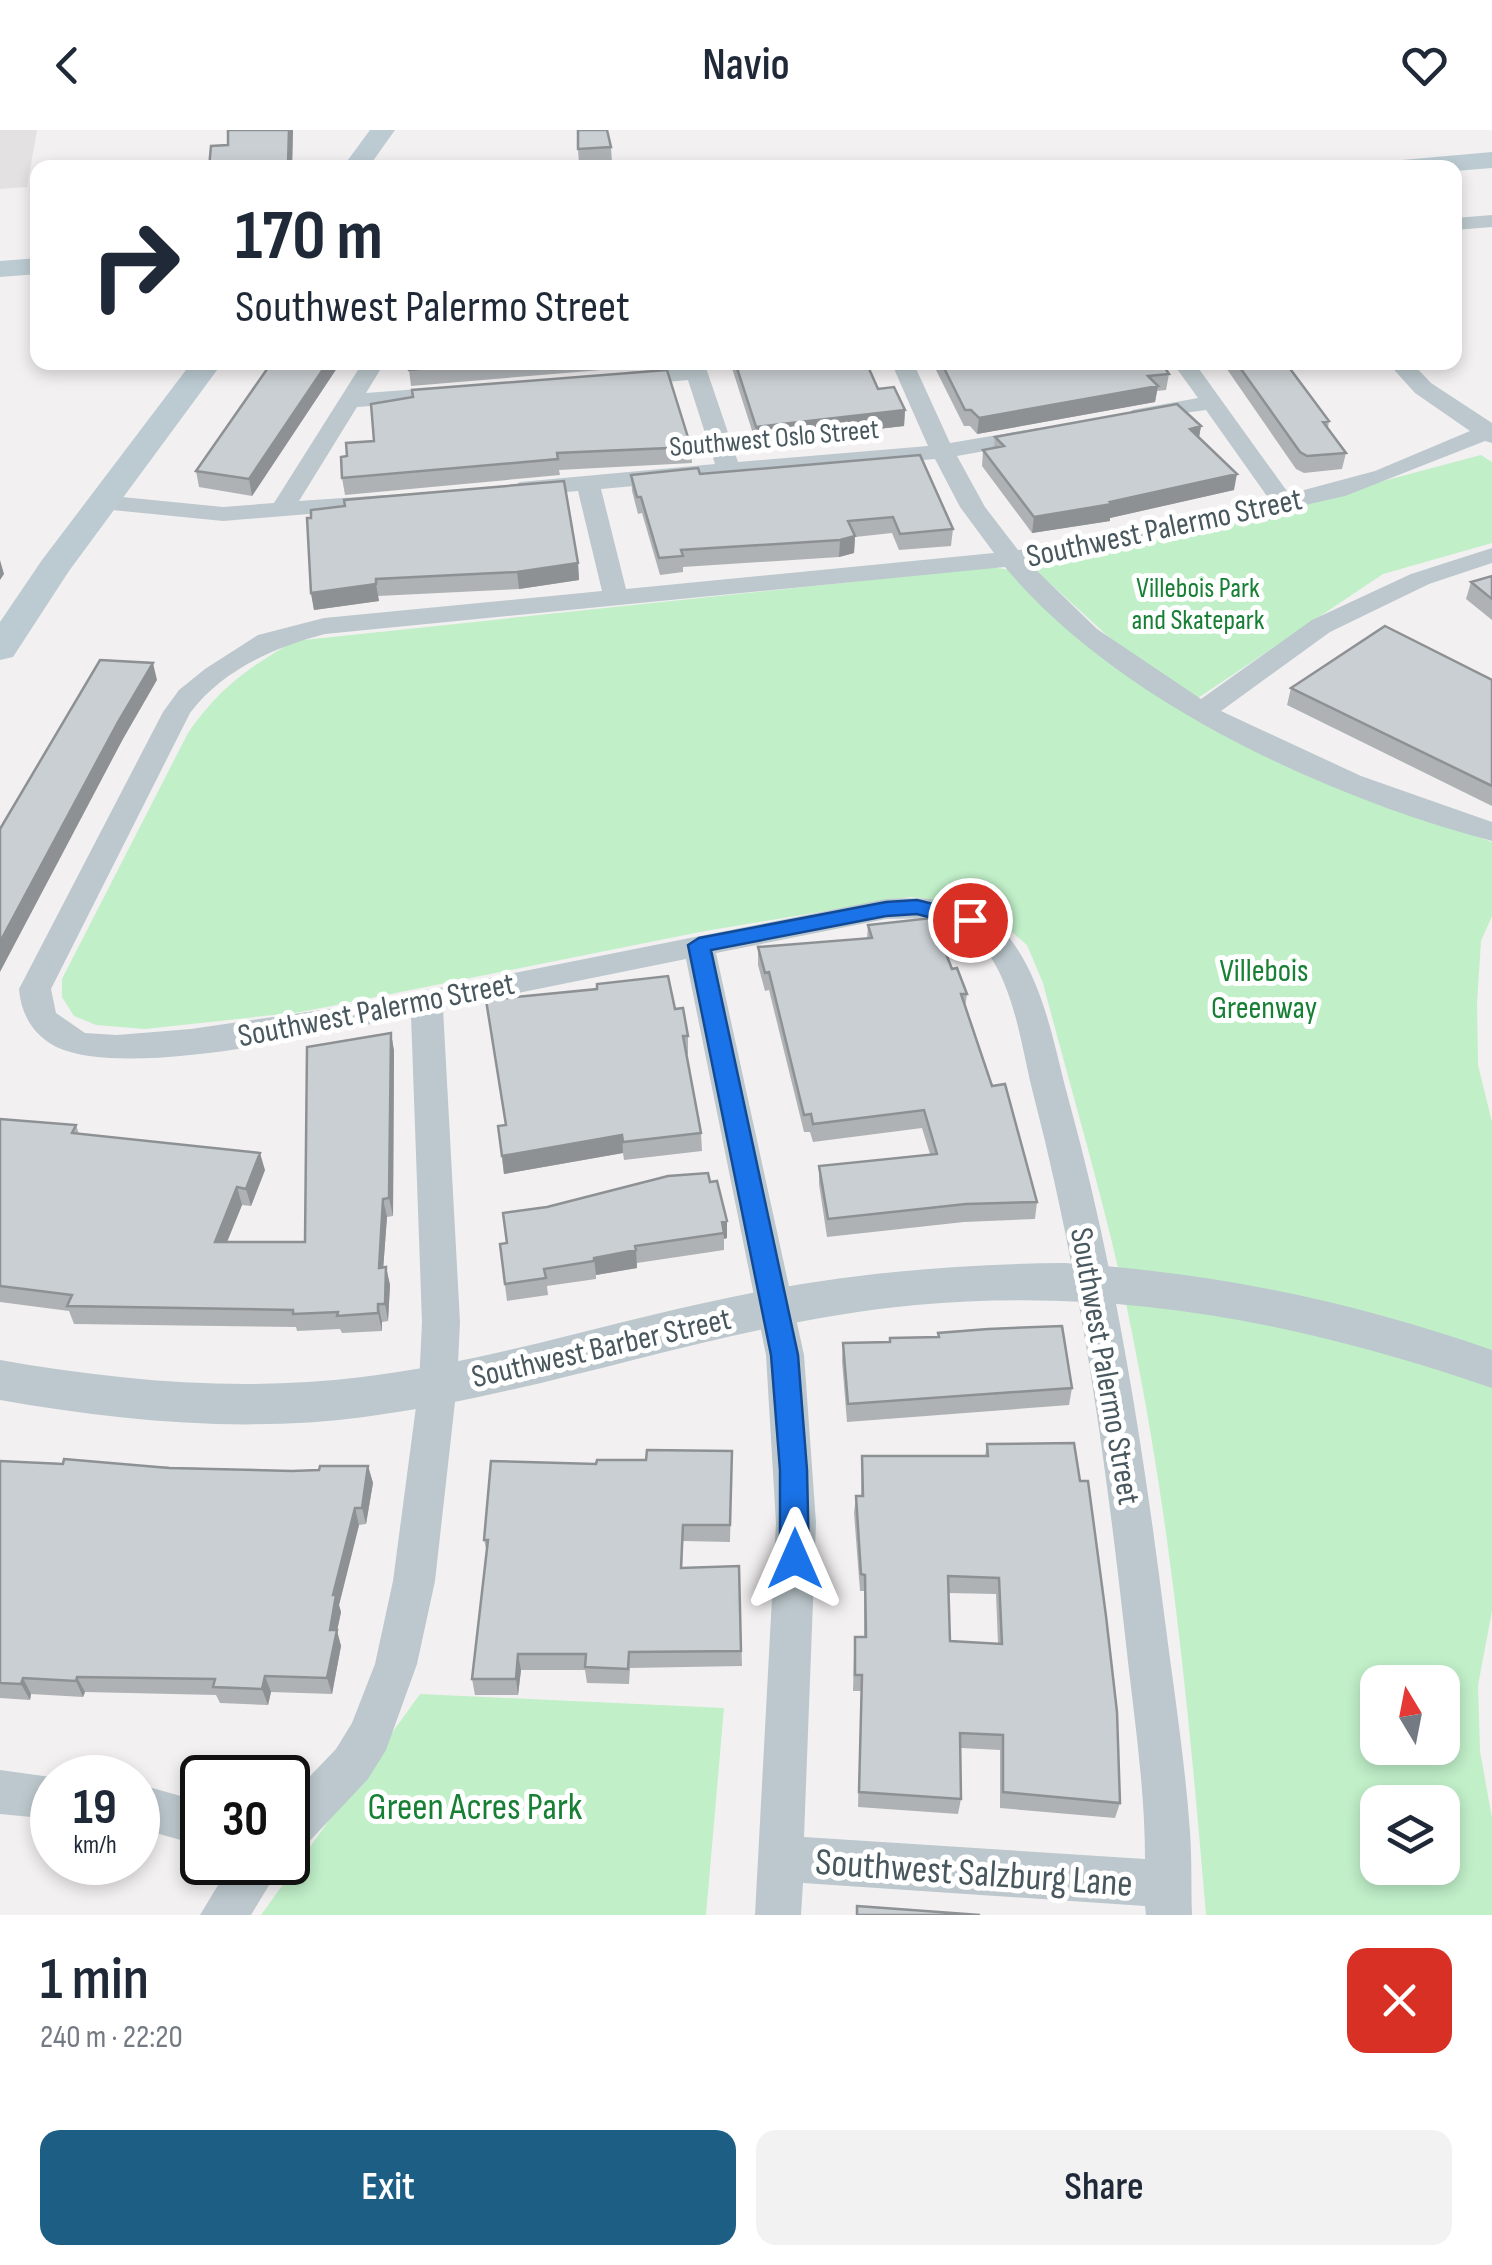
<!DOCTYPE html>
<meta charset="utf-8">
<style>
body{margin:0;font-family:"Sofia Sans Condensed",sans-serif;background:#f2f2f3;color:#1f2937;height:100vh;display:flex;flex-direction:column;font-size:38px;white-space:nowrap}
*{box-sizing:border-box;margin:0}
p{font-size:32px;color:#747a83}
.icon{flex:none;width:55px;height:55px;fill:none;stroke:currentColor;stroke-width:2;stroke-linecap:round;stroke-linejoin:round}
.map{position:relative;height:1785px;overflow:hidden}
.details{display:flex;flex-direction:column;background:#fff;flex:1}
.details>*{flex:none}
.guide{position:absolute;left:30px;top:30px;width:1432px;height:210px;border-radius:20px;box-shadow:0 5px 15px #0003;background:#fff;color:#1f2937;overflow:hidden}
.needle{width:65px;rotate:350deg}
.controls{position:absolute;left:1360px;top:1535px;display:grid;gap:20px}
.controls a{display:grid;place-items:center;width:100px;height:100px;border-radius:20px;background:#fff;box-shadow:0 5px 15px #0003;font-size:50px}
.speed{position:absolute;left:30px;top:1625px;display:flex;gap:20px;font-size:50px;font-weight:700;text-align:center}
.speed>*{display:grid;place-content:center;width:130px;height:130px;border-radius:50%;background:#fff;box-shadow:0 5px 15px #0003;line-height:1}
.speed small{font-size:25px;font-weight:400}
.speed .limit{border:5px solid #111;border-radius:15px;background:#fff;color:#111}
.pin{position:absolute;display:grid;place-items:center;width:85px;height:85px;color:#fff;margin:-42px;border:5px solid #fff;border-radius:50%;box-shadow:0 2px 10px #0007}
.me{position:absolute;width:110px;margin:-55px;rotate:0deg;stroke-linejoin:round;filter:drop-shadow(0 0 8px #0008)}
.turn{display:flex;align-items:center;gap:35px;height:210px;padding:0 40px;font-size:45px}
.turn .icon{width:130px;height:130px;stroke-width:2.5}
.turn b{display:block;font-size:70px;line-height:85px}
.round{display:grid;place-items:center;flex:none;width:105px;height:105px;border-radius:20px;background:#f2f2f3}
.overview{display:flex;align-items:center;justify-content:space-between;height:170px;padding:0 40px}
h1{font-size:60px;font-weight:600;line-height:75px}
.cta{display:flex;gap:20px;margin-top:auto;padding:20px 40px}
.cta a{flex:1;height:115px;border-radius:20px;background:#1d5e84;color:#fff;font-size:40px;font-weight:600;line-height:115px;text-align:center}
.cta a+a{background:#f2f2f3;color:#1f2937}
header{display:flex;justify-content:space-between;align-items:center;height:130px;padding:0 40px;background:#fff;font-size:45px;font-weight:600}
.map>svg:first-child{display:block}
.education{fill:#e4e1e3}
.green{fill:#c0efc8;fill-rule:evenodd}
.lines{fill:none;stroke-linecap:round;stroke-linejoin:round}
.minor{fill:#bcc8cd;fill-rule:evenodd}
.tertiary{fill:#bcc8cd;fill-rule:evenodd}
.secondary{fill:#bccbd2;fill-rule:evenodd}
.wall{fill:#aeb2b5;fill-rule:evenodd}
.shaded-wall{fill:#8d9194}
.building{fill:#cacfd3;stroke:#8d9194;stroke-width:2.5;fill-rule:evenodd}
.route{fill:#1a73e8;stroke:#114b97;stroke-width:2.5}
.labels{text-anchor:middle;stroke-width:10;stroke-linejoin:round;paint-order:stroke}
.far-street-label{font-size:28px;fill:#48585e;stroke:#fff}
.far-park-label{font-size:28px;fill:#188035;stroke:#fff}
.street-label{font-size:32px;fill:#48585e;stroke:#fff}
.park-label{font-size:32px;fill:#188035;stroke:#fff}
.near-park-label{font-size:38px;fill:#188035;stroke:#fff}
.near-street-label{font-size:38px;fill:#48585e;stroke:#fff}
</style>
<header><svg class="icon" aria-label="back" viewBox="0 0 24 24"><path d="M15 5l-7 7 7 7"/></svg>Navio<svg class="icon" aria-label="heart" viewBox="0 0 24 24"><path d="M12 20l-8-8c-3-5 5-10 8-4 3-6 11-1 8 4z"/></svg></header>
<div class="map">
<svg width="1492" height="1785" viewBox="0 0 1492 1785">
<rect width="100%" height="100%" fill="#f3f0f1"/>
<path class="education" d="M0 0H37L27 57 0 59Z"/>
<path class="green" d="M1481 325 1492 332V413L1383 444 1198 568 1111 509 1029 434 1338 363Z
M993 437 1010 440 1065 491 1368 668 1492 712V786L1481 811 1477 873 1478 935 1492 992V1481L1478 1555 1480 1621 1492 1688V1785H1206C1190 1593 1172 1403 1134 1213 1111 1092 1074 972 1043 853L1027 815 995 787 952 772 910 767 705 801 301 882 145 899 96 895 74 886 62 867V849L188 603C219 558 248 538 294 511ZM1378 1552H1442V1618H1378ZM1378 1672H1442V1738H1378Z
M420 1564 724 1578 706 1785H261Z"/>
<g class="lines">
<path class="minor" d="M1492 85V97L1455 100V88Z
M363 232H385L366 263 458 256 469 263 458 270 357 277 299 371 386 365 395 367 398 372 395 377 223 391 102 379 90 372 102 365 223 377 274 373Z
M682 232H704L738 332 928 316 891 232H913L950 313 1038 298 1046 300 1049 305 1046 310 957 326 985 377 1018 420 1057 417 1269 369 1206 280 1132 290 1129 285 1132 280 1198 268 1172 232H1194L1289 364 1375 341 1470 301 1415 263 1387 232H1411L1431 253 1492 293V313L1485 311 1345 366 1057 431 1030 434 1097 499 1201 569 1312 490 1411 444 1492 418V433L1429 454 1330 502 1221 581 1361 646 1492 692V711C1326 667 1116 571 1005 437L325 504C275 517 222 540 190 583L51 859 56 883 85 903 117 905 191 899 349 876 886 769C924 767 972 768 1000 797 1043 842 1053 913 1069 971 1116 1142 1143 1316 1165 1491 1174 1561 1185 1631 1190 1702 1192 1729 1191 1757 1192 1785H1146L1145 1776 803 1753 801 1785H755L776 1393 766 1225 686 829 443 878 460 1192 457 1254 435 1451 417 1534 386 1620 368 1649 304 1717 288 1723V1669L336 1619 352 1593 375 1534 393 1451 419 1254 422 1192 411 885C331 903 134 948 61 919 35 908 21 886 19 859L163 582 179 560 205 539 258 505 324 488 602 461 578 361 520 366 508 359 520 352 715 334 688 250 626 256 615 249 626 242 684 238ZM935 329 960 377 994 423 626 459 601 359ZM886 789C926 787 962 788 988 823 1016 863 1022 921 1034 967 1079 1141 1104 1317 1124 1496 1132 1573 1145 1652 1145 1729L804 1707 816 1393 804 1225 716 823Z
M0 1640 58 1648H52V1689L0 1684Z
M138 1654 202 1672V1716L138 1698Z
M232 1732H283L251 1785H200Z"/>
<path class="tertiary" d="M1064 1133C1212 1142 1351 1171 1492 1220V1258C1300 1192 1120 1157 916 1175 728 1192 551 1263 364 1287 242 1303 120 1291 0 1270V1230C120 1251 241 1262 362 1247 488 1232 609 1192 732 1167 842 1144 952 1134 1064 1133Z"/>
<path class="secondary" d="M370 0H395L368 38H342Z
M1492 22V38L1455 41V38H1389L1402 30Z
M38 128V144L0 147V131Z
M192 232H223L69 441 13 527 0 530V492L42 430Z"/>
</g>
<path class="wall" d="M228 0H293L292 38H209L228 15Z
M611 17 612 32 579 34 578 19Z
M272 232H341L252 366 199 357 196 341Z
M408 232H661V235L411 256Z
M730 232H866L878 259 905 280 904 296 756 313Z
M932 232H1161L1169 244 1166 260 1157 261 1155 272 977 304 970 296H964Z
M1222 232H1285L1329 291 1328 298 1346 323 1342 339 1304 343 1296 339Z
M1201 296 1199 307 1234 360 1110 388V391L1032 403 982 336 983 320 994 318 995 307Z
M691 317 692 333 559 340 560 345 345 365 342 348 347 326Z
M700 344 953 399 951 416 899 420 892 403 855 407 854 423 839 427 683 437V442L660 445 642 383 638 384 632 361 631 345Z
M307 388 578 433 579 450 519 459 378 466 379 471 314 480 311 463Z
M1492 446V490L1466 469 1471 452Z
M1492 550V676L1287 575 1291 558Z
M868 795 952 839 967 864 965 878 992 956 1037 1072 1035 1089 964 1092 827 1107 819 1054V1036L930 1024 922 998 813 1012 810 1002H804L769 860 765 861 758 835V817L867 809Z
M675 879 688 906V924H686L701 1003 702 1021 624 1030 623 1023 504 1044 498 996 505 995Z
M391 903 394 921 393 1086 387 1087 383 1138 386 1137 390 1155 388 1191 382 1192V1201L342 1203 340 1199 297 1201 296 1197 74 1194 69 1181 0 1172V989L76 995 79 1004 265 1040 251 1076 242 1075 227 1112H305Z
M710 1052 727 1091V1108L724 1109V1120L637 1133V1138L596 1145V1149L547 1156 548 1165 507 1171 500 1114Z
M843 1213 1072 1258 1069 1275 847 1292 842 1231Z
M987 1314 1120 1673 1115 1688 1000 1678V1620L961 1618V1669L958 1684 858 1677 861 1561H853L854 1523 855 1507H864V1461H860L854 1383 856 1366H861L862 1326H985ZM948 1463 996 1464 998 1514 950 1511Z
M732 1321 730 1412 683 1411 682 1438 739 1436 742 1536 630 1538 629 1554 587 1553 585 1540H521L518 1565H475L472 1549 487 1423 484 1410 596 1334Z
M0 1331 292 1341 368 1336 373 1353 366 1394 359 1395 339 1475 341 1482 337 1501 341 1516 332 1564 271 1562 268 1575 220 1573 216 1565 85 1562 83 1567 31 1564 30 1570 0 1568Z"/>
<path class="shaded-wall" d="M289 0H293L292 38H288V35Z
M328 232H341L252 366 249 349Z
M1158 256 1155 272 977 304 979 288Z
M905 280 904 296 756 313V297Z
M1201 296 1198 313 1190 299Z
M1237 344 1234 360 1110 388V391L1032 403 1034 387Z
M855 406 854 423 839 427 840 410Z
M0 430 4 444 0 450Z
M578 433 579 450 519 459 517 442Z
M376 454 379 471 314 480 311 463Z
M153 533 157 550 123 609 0 842V812L118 592Z
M391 903 394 921 393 1086 389 1068Z
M622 1005 623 1023 504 1044 502 1026Z
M260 1023 265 1040 251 1076 246 1059Z
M237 1057 242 1075 220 1129 215 1112Z
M383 1069 387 1087 382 1155 379 1138Z
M727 1091V1108L724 1109 722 1092Z
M636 1120 637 1138 596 1145 594 1128Z
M386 1137 390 1155 388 1191 385 1174Z
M378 1174 382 1192V1201L378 1183Z
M368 1336 373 1353 366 1394 362 1378Z
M355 1378 359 1395 339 1475 341 1482 337 1501 341 1516 332 1564 327 1548 333 1465Z
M518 1524 521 1540 518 1565 516 1549Z
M265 1546 271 1562 268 1575 262 1559Z
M77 1547 85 1562 83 1567 76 1551Z
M23 1548 31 1564 30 1570 21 1554Z"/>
<path class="building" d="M228 0H289L288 35 209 38 211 16 228 15Z
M578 0H607L611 17 578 19Z
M272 232H328L249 349 196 341Z
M408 232H498L409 240Z
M735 232H866L878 259 894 257 905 280 756 297Z
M941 232H1161L1169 244 1148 246 1158 256 979 288 971 280H965Z
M1236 232H1285L1329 291 1323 292 1346 323 1307 326 1300 322Z
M667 240 691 317 557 323 558 329 342 348 341 327 347 326 346 313 374 311 371 274 413 267 412 260Z
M1177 274 1201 296 1190 299 1237 344 1110 372 1112 374 1034 387 983 320 1004 316 995 307Z
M920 325 953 399 900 404 893 387 848 391 855 406 840 410 681 420 683 426 659 428 641 367H637L631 345 698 338 700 344Z
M564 351 578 433 517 442 376 449V454L311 463 307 388H311V380L345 376 344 370Z
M1492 446V469L1471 452Z
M1385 496 1492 550V656L1291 558Z
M100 530 153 533 118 592 0 812V699Z
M932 788 952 839 957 838 967 864H961L992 956 1005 954 1037 1072 966 1074 828 1089 819 1036 937 1024 924 980 813 994 811 984 804 985 769 842 765 843 758 817 872 808 868 795Z
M668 846 675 879 683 878 688 906H683L701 1003 623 1012 622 1005 502 1026 498 996 506 995 486 870 597 859V854Z
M391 903 389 1068 383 1069 379 1138 386 1137 385 1174H378V1183L337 1186 338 1182 293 1184V1180L67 1176 72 1165 0 1156V989L76 995 72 1003 260 1023 246 1059 237 1057 215 1112H305L307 917Z
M708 1043 710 1052 717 1051 727 1091 722 1092 724 1103 635 1116 636 1120 594 1128V1131L544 1139 546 1148 505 1154 500 1114 507 1113 503 1083 547 1077 668 1046Z
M1062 1196 1072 1258 848 1274 843 1213 890 1212V1208L939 1207 938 1203 988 1199Z
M1074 1313 1080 1351H1088L1106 1486 1117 1582 1120 1673 1003 1662V1605L960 1603 961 1669 859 1662 862 1545H855V1507H866L865 1445 861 1444 856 1366H863L862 1326H988L987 1314ZM948 1446 999 1448 1002 1514 950 1511Z
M647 1320 732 1321 730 1395H683L681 1438 739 1436 741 1521 629 1522 628 1539 585 1537 586 1524H518L516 1549H472L488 1410H484L491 1331 596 1334 597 1330H646Z
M64 1329 169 1338 292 1341 319 1340 320 1336H368L362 1378H355L333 1465H336L330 1500H337L327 1548 265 1546 262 1559 213 1557 215 1549 77 1547 76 1551 23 1548 21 1554 0 1553V1331L63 1334Z
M857 1776 980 1785H857Z"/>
<path class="route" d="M917 770 978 785 981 790 970 798 917 784 886 786 711 820 798 1225 807 1340 809 1429 805 1438 795 1442 785 1438 780 1429V1340L771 1225 688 815 699 808 886 772Z"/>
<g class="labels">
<g class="far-street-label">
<text transform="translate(774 307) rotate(-5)" y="10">Southwest Oslo Street</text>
</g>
<g class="far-park-label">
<text x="1198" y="467">Villebois Park<tspan x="1198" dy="32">and Skatepark</tspan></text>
</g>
<g class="street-label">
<text transform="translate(1164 397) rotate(-12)" y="11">Southwest Palermo Street</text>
<text transform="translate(376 879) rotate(-11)" y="11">Southwest Palermo Street</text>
<text transform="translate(601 1217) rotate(-13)" y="11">Southwest Barber Street</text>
<text transform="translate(1106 1236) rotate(80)" y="11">Southwest Palermo Street</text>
</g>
<g class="park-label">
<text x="1264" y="851">Villebois<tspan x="1264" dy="37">Greenway</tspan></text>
</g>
<g class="near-park-label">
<text x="475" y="1689">Green Acres Park</text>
</g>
<g class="near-street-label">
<text transform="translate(974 1742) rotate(4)" y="13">Southwest Salzburg Lane</text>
</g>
</g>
</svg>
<div class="controls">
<a><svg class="needle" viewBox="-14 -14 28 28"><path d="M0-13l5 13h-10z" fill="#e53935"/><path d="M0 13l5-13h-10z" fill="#747a83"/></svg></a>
<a><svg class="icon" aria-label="layers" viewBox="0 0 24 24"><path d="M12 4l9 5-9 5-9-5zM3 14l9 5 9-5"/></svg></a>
</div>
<div class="speed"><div>19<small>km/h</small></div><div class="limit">30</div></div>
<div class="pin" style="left:970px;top:790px;background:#d93025"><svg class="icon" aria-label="arrive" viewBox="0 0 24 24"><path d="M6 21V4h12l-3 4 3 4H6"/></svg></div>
<svg class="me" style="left:795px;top:1429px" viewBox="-20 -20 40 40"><path d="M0-17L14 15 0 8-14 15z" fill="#1a73e8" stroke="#fff" stroke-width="4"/></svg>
<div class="guide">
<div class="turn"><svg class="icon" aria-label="right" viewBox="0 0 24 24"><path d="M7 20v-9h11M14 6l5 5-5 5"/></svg><div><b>170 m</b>Southwest Palermo Street</div></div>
</div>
</div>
<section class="details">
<div class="overview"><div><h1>1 min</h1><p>240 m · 22:20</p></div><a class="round" style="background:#d93025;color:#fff"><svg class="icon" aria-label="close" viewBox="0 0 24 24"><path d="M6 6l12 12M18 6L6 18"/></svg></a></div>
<div class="cta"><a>Exit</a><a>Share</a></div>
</section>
